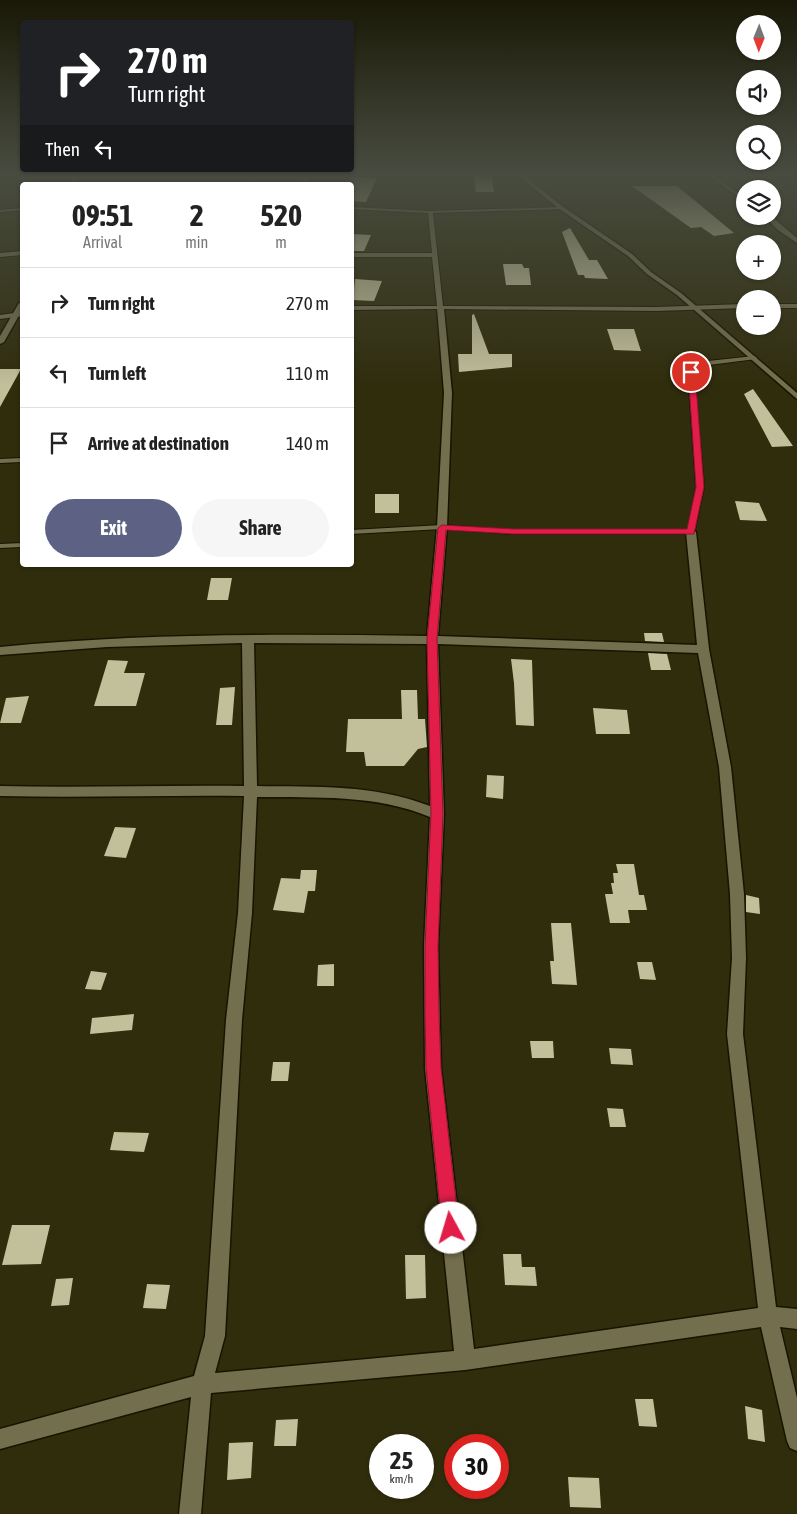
<!DOCTYPE html>
<meta charset="utf-8">
<style>
body{margin:0;font-family:"Asap Condensed",sans-serif;background:#f6f6f6;color:#222;height:100vh;display:flex;flex-direction:column;font-size:19px;white-space:nowrap}
*{box-sizing:border-box;margin:0}
p{font-size:16px;color:#767676}
.icon{flex:none;width:28px;height:28px;fill:none;stroke:currentColor;stroke-width:2;stroke-linecap:round;stroke-linejoin:round}
.map{position:relative;flex:1;overflow:hidden}
.sheet{position:absolute;left:20px;top:182px;width:334px;height:385px;display:flex;flex-direction:column;background:#fff;border-radius:5px;box-shadow:0 1px 4px #0004}
.sheet>*{flex:none}
.banner{position:absolute;left:20px;top:20px;width:334px;height:152px;border-radius:5px;box-shadow:0 1px 4px #0004;background:#202124;color:#fff;overflow:hidden}
.needle{width:32px;rotate:181deg}
.buttons{position:absolute;left:736px;top:15px;display:grid;gap:10px}
.buttons a{display:grid;place-items:center;width:45px;height:45px;border-radius:50%;background:#fff;box-shadow:0 1px 4px #0004;font-size:25px}
.speed{position:absolute;left:369px;top:1434px;display:flex;gap:10px;font-size:25px;font-weight:700;text-align:center}
.speed>*{display:grid;place-content:center;width:65px;height:65px;border-radius:50%;background:#fff;box-shadow:0 1px 4px #0004;line-height:1}
.speed small{font-size:12px;font-weight:400}
.speed .limit{border:8px solid #d22;background:#fff;color:#111}
.pin{position:absolute;display:grid;place-items:center;width:42px;height:42px;color:#fff;margin:-21px;border:2px solid #fff;border-radius:50%;box-shadow:0 1px 5px #0007}
.me{position:absolute;width:55px;margin:-28px;rotate:354deg;stroke-linejoin:round;filter:drop-shadow(0 0 4px #0008)}
.turn{display:flex;align-items:center;gap:18px;height:105px;padding:0 25px;font-size:22px}
.turn .icon{width:65px;height:65px;stroke-width:2.5}
.turn b{display:block;font-size:35px;line-height:42px}
.then{display:flex;align-items:center;height:48px;padding:0 25px;background:#0003;gap:10px;font-size:19px}
.eta{display:flex;justify-content:space-evenly;align-items:center;height:85px;text-align:center}
.eta b{font-size:30px;font-weight:700;line-height:35px}
.primary-button{display:flex;gap:10px;margin-top:auto;padding:10px 25px}
.primary-button a{flex:1;height:58px;border-radius:30px;background:#5d6284;color:#fff;font-size:20px;font-weight:700;line-height:58px;text-align:center}
.primary-button a+a{background:#f6f6f6;color:#222}
ul{padding:0;list-style:none}
li{display:flex;align-items:center;gap:15px;height:70px;padding:0 25px;border-top:1px solid #e0e0e0}
li div{flex:1}
li b{display:block;font-size:19px}
li em{font-style:normal}
.map>svg:first-child{display:block}
.building{fill:#c2bf9b}
.lines{fill:none;stroke-linecap:round;stroke-linejoin:round}
.lane-casing{stroke:#181400;stroke-width:2}
.street-casing{stroke:#181400;stroke-width:3}
.lane{fill:#736f4e;fill-rule:evenodd}
.street{fill:#736f4e;fill-rule:evenodd}
.route{fill:#e11d48;stroke:#92132f}
</style>
<div class="map">
<svg width="797" height="1514" viewBox="0 0 797 1514">
<rect width="100%" height="100%" fill="#302d0d"/>
<path class="building" d="M474 176 492 177 494 192H476Z
M351 177 377 178 366 202 351 201Z
M632 186H677L734 233 714 236 701 227 691 228Z
M570 228 589 260H597L608 279 585 278 584 275H578L562 232Z
M351 234 371 235 364 251H351Z
M503 264H522L524 268H529L531 285H506Z
M355 279 382 281 374 301 353 300Z
M474 314 489 354H512V367L459 372 458 354H472V315Z
M607 329H634L641 351 614 350Z
M0 369H21L0 407Z
M753 389 793 446 772 447 744 394Z
M375 494H399V513H375Z
M735 501 759 503 767 521 740 520Z
M211 578H232L228 600H207Z
M644 633H662L664 642 645 641Z
M648 653 667 654 671 670H651Z
M511 659 532 660 534 726 516 725 514 683Z
M108 660 128 661 124 673H145L136 706H94Z
M235 687 232 725H216L220 688Z
M401 690H417L418 719H425L427 747 418 749 404 766H366L364 752H346L348 719H402Z
M29 696 21 723H0L6 698Z
M593 708 627 710 630 734H596Z
M487 775 504 776 503 799 486 797Z
M115 827 136 828 126 858 104 856Z
M616 864H634L639 895H644L647 910H628L630 923H610L605 894H613L611 883H614L613 873H618Z
M301 870H317L315 891H308L304 913 273 910 281 878 300 879Z
M746 895 759 898 760 914 746 912Z
M551 923H571L577 985 552 984 550 961H554Z
M637 962H652L656 980 640 979Z
M334 964V986H317L318 965Z
M91 971 107 973 101 990 85 989Z
M134 1014 132 1030 90 1034 92 1018Z
M530 1041H553L554 1058H532Z
M609 1048 631 1049 633 1065 611 1064Z
M273 1062H290L288 1081H271Z
M607 1108 623 1109 626 1127H610Z
M114 1132 149 1133 144 1152 110 1150Z
M12 1225H50L41 1264 2 1265Z
M503 1254H521L522 1267H535L537 1286 505 1285Z
M405 1255H425L426 1298 406 1299Z
M73 1278 69 1305 51 1306 56 1279Z
M147 1284 170 1285 166 1309 143 1308Z
M635 1399H653L657 1427 639 1426Z
M745 1406 762 1410 765 1442 748 1439Z
M298 1419 296 1446H274L276 1420Z
M253 1442 251 1478 227 1480 229 1443Z
M568 1477 599 1478 601 1508 570 1507Z"/>
<g class="lines">
<defs>
<path id="lane" d="M310 173H314L303 185H298Z
M705 173H709L745 198V201Z
M750 173H754L758 189H754Z
M351 207 430 211 564 207 562 209 433 213 443 306 656 307 745 304V308L656 311 443 309 440 311 437 309 351 310V306H437L432 257H351V253H432L428 213 351 209Z
M22 208V210L0 212V210Z
M22 251V255L0 257V253Z
M772 304H797V308H772Z
M22 312V316L0 319V315Z
M754 356 757 358 756 359 701 366 697 368 694 372 704 487 694 534H514L442 529 351 534V530L442 525 514 530H688L696 487 688 372 692 365 699 362Z
M22 458V462L0 463V459Z
M22 543V547L0 548V544Z"/>
<path id="street" d="M70 173H76L78 185H72Z
M515 173H521L562 206 632 254 651 272 681 293 797 393V399L677 295 647 274 628 256 558 208Z
M764 216H771L797 238V243L778 230Z
M19 303H22V310L4 342 0 344V336Z
M437 307 444 309 452 393 447 527 438 636 697 645 686 532 691 529 696 532 709 649 731 767 744 894 746 958 743 1034 776 1307 797 1309V1329L780 1327 797 1398V1451L790 1448 787 1441 761 1327 465 1370 211 1393 201 1514H179L191 1397 0 1449V1429L194 1376 205 1336 226 1020 238 913 244 796C163 795 82 798 0 796V786C82 788 163 785 244 786L242 643 107 647 0 655V647C142 633 285 634 427 636L437 527 444 393ZM254 643 427 644 430 806C372 784 318 787 257 786ZM438 644 698 653 719 767 730 894 732 958 727 1034 758 1308 474 1349 441 1068 438 946 444 814ZM257 797C316 798 375 794 430 817L424 946 425 1068 454 1351 215 1373 225 1336 242 1020 252 913Z"/>
</defs>
<use href="#lane" class="lane-casing"/>
<use href="#street" class="street-casing"/>
<use href="#lane" class="lane"/>
<use href="#street" class="street"/>
</g>
<linearGradient id="sky" x2="0" y2="1"><stop stop-color="#1a1907"/><stop offset="0.45" stop-color="#484c40"/><stop offset="1" stop-color="#484c40" stop-opacity="0"/></linearGradient>
<rect width="797" height="385" fill="url(#sky)"/>
<path class="route" d="M688 370 695 372 704 487 694 534H514L446 530 437 639 443 814 438 946 439 1015 441 1068 459 1228 456 1233 451 1236 445 1233 442 1228 426 1068 425 1015V946L431 814 427 639 438 528 442 525 514 529H687L696 487Z"/>
</svg>
<div class="buttons">
<a><svg class="needle" viewBox="-14 -14 28 28"><path d="M0-13l5 13h-10z" fill="#e53935"/><path d="M0 13l5-13h-10z" fill="#767676"/></svg></a>
<a><svg class="icon" aria-label="sound" viewBox="0 0 24 24"><path d="M4 9h4l5-4v14l-5-4H4zM17 9q2 3 0 6"/></svg></a>
<a><svg class="icon" aria-label="search" viewBox="0 0 24 24"><circle cx="10" cy="10" r="6"/><path d="M15 15l6 6"/></svg></a>
<a><svg class="icon" aria-label="layers" viewBox="0 0 24 24"><path d="M12 4l9 5-9 5-9-5zM3 14l9 5 9-5"/></svg></a>
<a>+</a>
<a>−</a>
</div>
<div class="speed"><div>25<small>km/h</small></div><div class="limit">30</div></div>
<div class="pin" style="left:691px;top:372px;background:#d93025"><svg class="icon" aria-label="arrive" viewBox="0 0 24 24"><path d="M6 21V4h12l-3 4 3 4H6"/></svg></div>
<svg class="me" style="left:451px;top:1228px" viewBox="-20 -20 40 40"><circle r="19" fill="#fff"/><path d="M0-13L10 11 0 6-10 11z" fill="#e11d48"/></svg>
<div class="banner">
<div class="turn"><svg class="icon" aria-label="right" viewBox="0 0 24 24"><path d="M7 20v-9h11M14 6l5 5-5 5"/></svg><div><b>270 m</b>Turn right</div></div>
<div class="then">Then<svg class="icon" aria-label="left" viewBox="0 0 24 24"><path d="M17 20v-9H6M10 6l-5 5 5 5"/></svg></div>
</div>
<section class="sheet">
<div class="eta">
<div><b>09:51</b><p>Arrival</p></div>
<div><b>2</b><p>min</p></div>
<div><b>520</b><p>m</p></div>
</div>
<ul>
<li><svg class="icon" aria-label="right" viewBox="0 0 24 24"><path d="M7 20v-9h11M14 6l5 5-5 5"/></svg><div><b>Turn right</b></div><em>270 m</em></li>
<li><svg class="icon" aria-label="left" viewBox="0 0 24 24"><path d="M17 20v-9H6M10 6l-5 5 5 5"/></svg><div><b>Turn left</b></div><em>110 m</em></li>
<li><svg class="icon" aria-label="arrive" viewBox="0 0 24 24"><path d="M6 21V4h12l-3 4 3 4H6"/></svg><div><b>Arrive at destination</b></div><em>140 m</em></li>
</ul>
<div class="primary-button"><a>Exit</a><a>Share</a></div>
</section>
</div>
